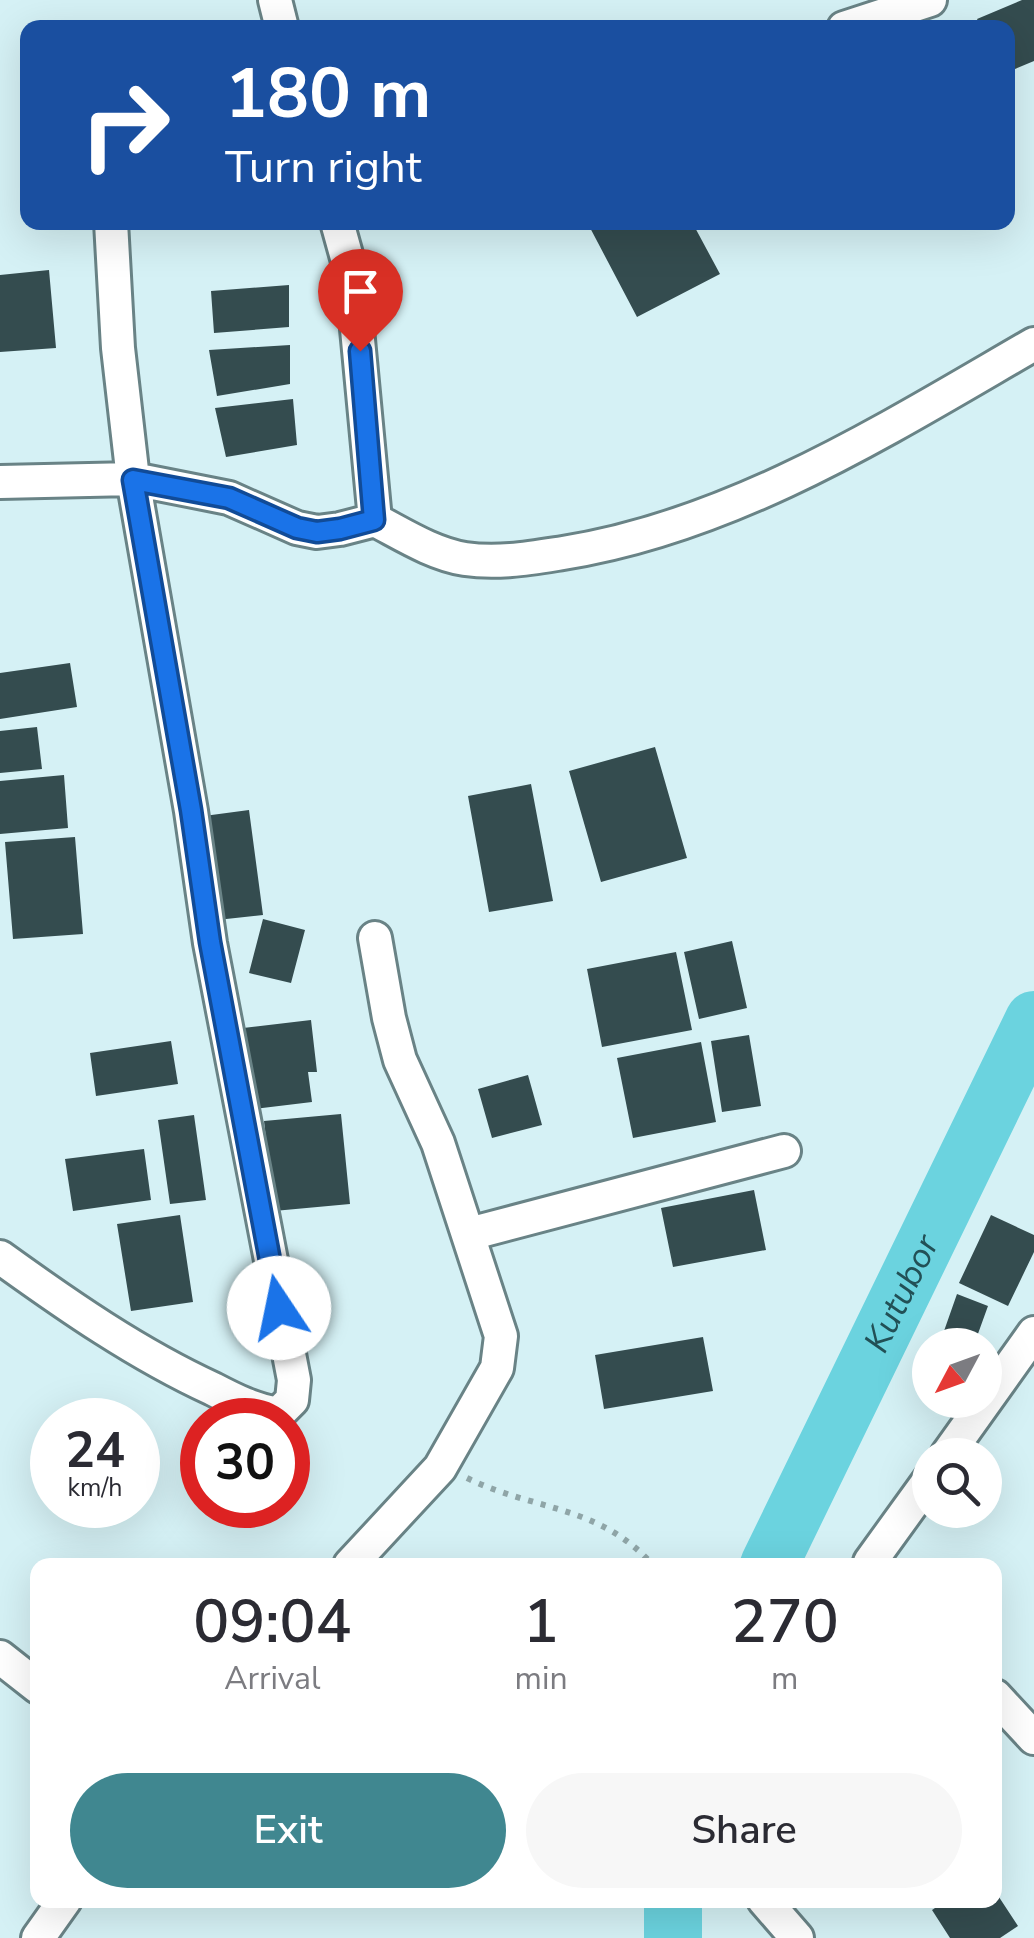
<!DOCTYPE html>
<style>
body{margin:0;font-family:"Nunito Sans",sans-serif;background:#f7f7f7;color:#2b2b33;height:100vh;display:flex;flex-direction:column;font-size:38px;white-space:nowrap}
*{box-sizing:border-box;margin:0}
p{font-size:32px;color:#7c7c81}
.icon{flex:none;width:55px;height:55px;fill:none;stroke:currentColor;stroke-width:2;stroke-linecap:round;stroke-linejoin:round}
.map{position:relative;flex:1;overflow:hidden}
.side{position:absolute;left:30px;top:1558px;width:972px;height:350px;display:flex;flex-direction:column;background:#fff;border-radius:20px;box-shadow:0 10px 40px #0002}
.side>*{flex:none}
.banner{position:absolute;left:20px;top:20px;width:995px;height:210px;border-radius:20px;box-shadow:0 10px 40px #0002;background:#1a4fa0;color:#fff;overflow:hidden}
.needle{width:65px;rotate:229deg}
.controls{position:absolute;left:912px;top:1328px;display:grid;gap:20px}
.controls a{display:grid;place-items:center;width:90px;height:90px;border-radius:50%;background:#fff;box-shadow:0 10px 40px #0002;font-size:50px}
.speed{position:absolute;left:30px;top:1398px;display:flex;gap:20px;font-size:50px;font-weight:700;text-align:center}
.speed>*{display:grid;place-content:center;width:130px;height:130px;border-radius:50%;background:#fff;box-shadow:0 10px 40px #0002;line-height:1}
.speed small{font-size:25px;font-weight:400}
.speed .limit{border:15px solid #d22;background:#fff;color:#111}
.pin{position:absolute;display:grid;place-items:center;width:85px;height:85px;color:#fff;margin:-102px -42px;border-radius:50% 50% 50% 0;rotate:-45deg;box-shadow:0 0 10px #0007}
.pin .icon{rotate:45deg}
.me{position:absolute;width:110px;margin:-55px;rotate:349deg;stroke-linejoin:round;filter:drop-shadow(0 0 8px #0008)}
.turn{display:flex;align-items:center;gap:35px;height:210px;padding:0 40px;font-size:45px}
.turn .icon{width:130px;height:130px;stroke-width:2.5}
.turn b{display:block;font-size:70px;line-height:85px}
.eta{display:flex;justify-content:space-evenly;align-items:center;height:170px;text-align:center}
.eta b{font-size:60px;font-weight:600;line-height:70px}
.action{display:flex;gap:20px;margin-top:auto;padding:20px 40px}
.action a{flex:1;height:115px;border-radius:60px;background:#408790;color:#fff;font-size:40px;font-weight:600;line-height:115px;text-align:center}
.action a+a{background:#f7f7f7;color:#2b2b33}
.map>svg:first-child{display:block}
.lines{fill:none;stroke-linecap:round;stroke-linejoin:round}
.river{stroke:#6bd3df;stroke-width:58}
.building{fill:#344c4f}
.minor-casing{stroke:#698386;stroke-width:38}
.path{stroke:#8fa5a7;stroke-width:6;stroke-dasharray:5 8;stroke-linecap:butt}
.minor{stroke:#fff;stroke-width:32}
.route-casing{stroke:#114b97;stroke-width:25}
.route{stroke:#1a73e8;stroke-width:18}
.labels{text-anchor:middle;stroke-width:10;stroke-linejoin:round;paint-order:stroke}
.water-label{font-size:35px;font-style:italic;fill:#225056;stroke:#d5f1f5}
</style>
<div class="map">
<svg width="1034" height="1938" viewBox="0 0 1034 1938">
<rect width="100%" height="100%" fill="#d5f1f5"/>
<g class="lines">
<g class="river">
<path id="s1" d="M769 1565 1034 1020"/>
<path d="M673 1938V1900"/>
</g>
</g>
<path class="building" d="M1022 0H1034V61L1008 72V28H981L977 19Z
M587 222H692L720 274 637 317Z
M49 270 56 348 0 352V275Z
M289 285V327L214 333 211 291Z
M290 345V384L217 396 209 350Z
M293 399 297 445 226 457 215 408Z
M70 663 77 707 0 719V673Z
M37 727 42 769 0 773V731Z
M655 747 687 858 601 882 569 771Z
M64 775 68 828 0 834V781Z
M531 784 553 901 489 912 468 796Z
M249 810 263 915 217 920 204 816Z
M75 837 83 934 13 939 5 842Z
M263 919 305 930 291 983 249 973Z
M732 941 747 1008 699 1019 684 952Z
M676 952 692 1030 602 1047 587 969Z
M311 1020 317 1072H308L312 1102 254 1109 243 1028Z
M749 1035 761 1106 722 1112 711 1041Z
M171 1041 178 1084 96 1096 90 1053Z
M701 1042 716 1122 633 1138 617 1058Z
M528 1075 542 1125 492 1138 478 1089Z
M341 1114 350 1204 274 1211 264 1121Z
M194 1115 206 1200 170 1204 158 1120Z
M144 1149 151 1200 73 1211 65 1159Z
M754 1190 766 1250 673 1267 661 1208Z
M180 1215 193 1302 131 1311 117 1224Z
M991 1215 1034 1235V1252L1008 1306 959 1283Z
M957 1294 988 1306 975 1342 944 1331Z
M703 1337 713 1391 604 1409 595 1355Z
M995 1891 1018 1926 1000 1938H950L932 1910 947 1900H995Z"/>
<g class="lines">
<defs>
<path id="minor" d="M275 0 282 28
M844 28 930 0
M337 222 352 276 375 520
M0 482 133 479 229 498 297 528 317 532 340 529 375 520C402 534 433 554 465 559 498 564 531 558 563 553 734 526 887 429 1034 344
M469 1234 784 1151
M0 1257C68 1306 137 1354 213 1389 234 1400 254 1410 278 1414L292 1400 294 1380 210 943 191 811 133 479 118 348 111 222
M947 1455 1034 1333
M870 1562 930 1479
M350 1565 440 1468 497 1368 501 1336 438 1143 400 1060 389 1018 375 938
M0 1657 38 1687
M995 1696 1034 1738
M764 1900 797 1938
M38 1938 65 1900"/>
</defs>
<use href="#minor" class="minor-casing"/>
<path class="path" d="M467 1478C534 1511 598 1504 653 1565"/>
<use href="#minor" class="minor"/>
</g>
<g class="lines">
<defs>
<path id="route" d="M279 1308 210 942 191 810 133 480 229 498 297 528 317 532 340 529 374 520 360 351"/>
</defs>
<use href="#route" class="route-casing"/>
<use href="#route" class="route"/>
</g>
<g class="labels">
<g class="water-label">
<text dy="12" stroke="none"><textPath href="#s1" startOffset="302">Kutubor</textPath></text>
</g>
</g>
</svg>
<div class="controls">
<a><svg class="needle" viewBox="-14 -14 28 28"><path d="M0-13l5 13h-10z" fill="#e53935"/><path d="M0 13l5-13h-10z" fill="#7c7c81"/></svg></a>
<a><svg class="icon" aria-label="search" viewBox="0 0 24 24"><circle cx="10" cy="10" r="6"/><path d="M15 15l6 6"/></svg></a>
</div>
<div class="speed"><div>24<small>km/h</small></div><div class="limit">30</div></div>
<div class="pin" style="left:360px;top:351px;background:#d93025"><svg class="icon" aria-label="arrive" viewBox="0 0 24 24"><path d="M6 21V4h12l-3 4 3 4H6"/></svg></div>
<svg class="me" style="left:279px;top:1308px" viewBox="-20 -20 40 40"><circle r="19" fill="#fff"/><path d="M0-13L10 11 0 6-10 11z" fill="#1a73e8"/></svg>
<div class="banner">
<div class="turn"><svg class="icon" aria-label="right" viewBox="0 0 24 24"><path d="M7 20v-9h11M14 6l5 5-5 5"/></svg><div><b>180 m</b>Turn right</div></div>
</div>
<section class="side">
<div class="eta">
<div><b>09:04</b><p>Arrival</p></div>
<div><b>1</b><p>min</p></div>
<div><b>270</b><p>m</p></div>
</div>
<div class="action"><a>Exit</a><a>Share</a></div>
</section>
</div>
